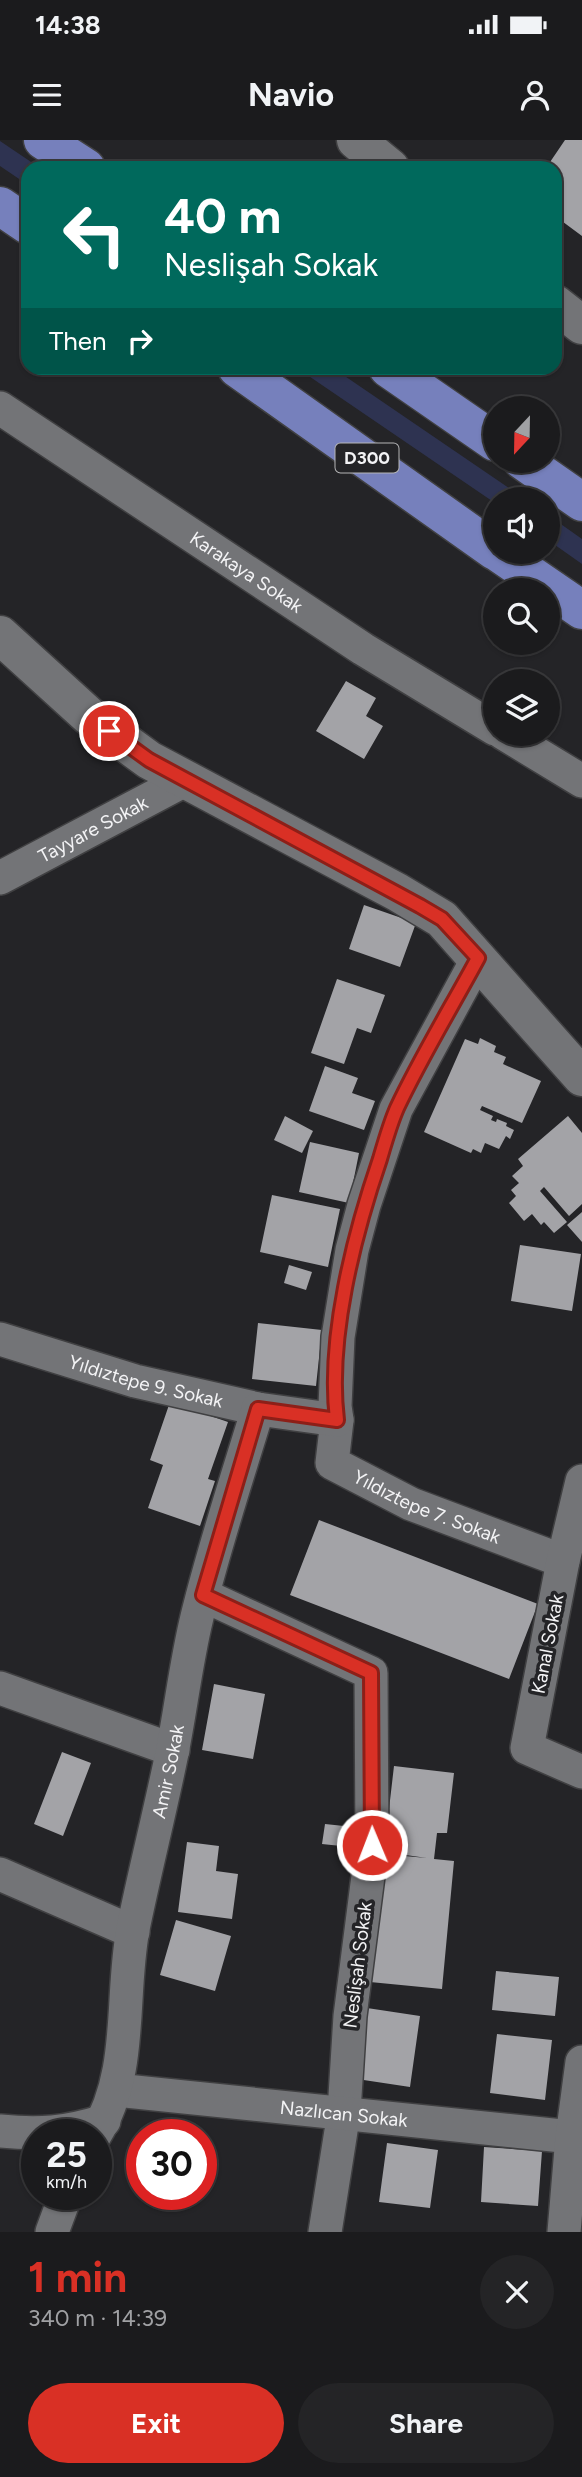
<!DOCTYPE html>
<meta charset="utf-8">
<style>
body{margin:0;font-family:Figtree,sans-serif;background:#242426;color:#f1f3f6;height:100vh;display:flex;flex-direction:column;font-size:26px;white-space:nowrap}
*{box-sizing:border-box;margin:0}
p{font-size:23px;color:#a0a1a4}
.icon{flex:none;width:38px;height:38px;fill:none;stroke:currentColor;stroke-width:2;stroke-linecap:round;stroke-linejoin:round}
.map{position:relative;height:2092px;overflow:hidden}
.side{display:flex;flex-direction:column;background:#1b1b1d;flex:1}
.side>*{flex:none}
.banner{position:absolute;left:21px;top:21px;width:541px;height:214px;border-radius:21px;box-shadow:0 2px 5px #0004,0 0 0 2px #39393b;background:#00695c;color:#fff;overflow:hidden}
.needle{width:46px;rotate:202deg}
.tools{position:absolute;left:483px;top:256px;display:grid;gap:14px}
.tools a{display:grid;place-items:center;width:77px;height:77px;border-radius:50%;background:#1b1b1d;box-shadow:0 2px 5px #0004,0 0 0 2px #39393b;font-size:35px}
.speed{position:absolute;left:21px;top:1979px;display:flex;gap:14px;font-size:35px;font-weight:700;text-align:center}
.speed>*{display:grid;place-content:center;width:91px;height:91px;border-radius:50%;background:#1b1b1d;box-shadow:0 2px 5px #0004,0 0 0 2px #39393b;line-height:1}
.speed small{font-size:18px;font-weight:400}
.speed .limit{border:10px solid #d22;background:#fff;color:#111}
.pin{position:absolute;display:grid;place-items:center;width:60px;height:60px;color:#fff;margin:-30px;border:4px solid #fff;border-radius:50%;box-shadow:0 2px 7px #0007}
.me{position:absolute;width:77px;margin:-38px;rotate:359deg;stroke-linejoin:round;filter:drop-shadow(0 0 5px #0008)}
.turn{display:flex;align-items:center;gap:24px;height:147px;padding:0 28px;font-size:32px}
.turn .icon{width:91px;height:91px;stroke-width:2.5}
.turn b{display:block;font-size:49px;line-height:60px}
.then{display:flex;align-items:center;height:66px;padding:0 28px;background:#0003;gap:14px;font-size:26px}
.round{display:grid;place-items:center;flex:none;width:74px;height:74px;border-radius:37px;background:#242426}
.headline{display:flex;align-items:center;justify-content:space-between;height:119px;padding:0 28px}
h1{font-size:42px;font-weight:700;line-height:52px;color:#d93025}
.primary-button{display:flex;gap:14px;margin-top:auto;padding:14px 28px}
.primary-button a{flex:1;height:80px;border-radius:42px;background:#d93025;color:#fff;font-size:28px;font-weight:700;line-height:80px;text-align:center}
.primary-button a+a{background:#242426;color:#f1f3f6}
.status{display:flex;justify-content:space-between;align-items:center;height:49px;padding:0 35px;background:#1b1b1d;direction:ltr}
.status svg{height:19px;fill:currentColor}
header{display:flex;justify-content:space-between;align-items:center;height:91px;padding:0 28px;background:#1b1b1d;font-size:32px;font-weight:700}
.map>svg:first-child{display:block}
.green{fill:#2e3351}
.building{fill:#a3a3a7}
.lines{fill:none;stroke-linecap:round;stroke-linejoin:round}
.minor-casing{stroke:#404042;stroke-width:36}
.tertiary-casing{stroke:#404042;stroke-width:41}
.trunk-casing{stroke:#404042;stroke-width:41}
.minor{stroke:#737477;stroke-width:33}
.tertiary{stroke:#737477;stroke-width:38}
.trunk{stroke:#7680bc;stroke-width:38}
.route-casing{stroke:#8d1f18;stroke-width:18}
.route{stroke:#d93025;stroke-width:12}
.labels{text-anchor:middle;stroke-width:7;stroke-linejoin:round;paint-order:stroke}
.shield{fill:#242427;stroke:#b5b5b7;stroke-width:2}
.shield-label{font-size:18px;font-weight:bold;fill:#f3f3f5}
.street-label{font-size:19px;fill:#f3f3f5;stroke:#242427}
</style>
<div class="status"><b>14:38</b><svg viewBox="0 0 49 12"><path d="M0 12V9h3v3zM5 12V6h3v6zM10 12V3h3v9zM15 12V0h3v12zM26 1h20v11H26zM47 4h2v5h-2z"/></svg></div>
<header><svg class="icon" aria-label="menu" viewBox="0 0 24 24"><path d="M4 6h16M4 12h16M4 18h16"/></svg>Navio<svg class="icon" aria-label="person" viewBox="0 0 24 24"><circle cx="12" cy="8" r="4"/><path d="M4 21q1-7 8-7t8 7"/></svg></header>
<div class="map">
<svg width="582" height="2092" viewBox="0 0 582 2092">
<rect width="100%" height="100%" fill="#242427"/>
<path class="green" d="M0 1 40 28H28V45L0 26Z
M297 228H333L525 359H495V363Z
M548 375 582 399V424L548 400Z"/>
<path class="building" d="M565 0H582V96L555 76V28H546Z
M346 541 376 558 366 576 383 586 364 619 316 591Z
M364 765 416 783 400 827 349 809Z
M337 839 385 855 371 893 357 888 344 924 311 913Z
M480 898 496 906 494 912 506 917 503 924 541 941 522 983 482 966 480 970 493 976 491 980 496 982 497 979 507 983 506 986 514 990 510 999 506 996 499 1009 485 1003 481 1013 473 1009 471 1013 424 992 465 899 478 904Z
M325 926 358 938 352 953 375 961 364 990 309 971Z
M285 976 313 991 302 1013 274 1000Z
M568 976 582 993V1064L569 1076 544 1047 540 1051 567 1082 554 1093 544 1082 541 1085 532 1074 524 1081 509 1063 516 1056 511 1050 519 1043 512 1036 523 1026 518 1019Z
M310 1002 359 1013 349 1063 299 1052Z
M272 1055 340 1069 328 1127 260 1112Z
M582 1072V1102L567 1085Z
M520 1105 581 1114 572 1171 511 1161Z
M289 1125 312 1132 306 1150 284 1143Z
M258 1183 322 1190 316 1246 252 1239Z
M170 1262 228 1282 208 1339 215 1341 200 1386 148 1368 163 1325 150 1320Z
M319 1380 538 1464 509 1539 290 1455Z
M214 1544 265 1554 253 1619 202 1610Z
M62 1612 91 1623 63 1696 34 1684Z
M394 1626 454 1633 447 1693H437L434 1719 454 1721 442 1849 370 1842 382 1714 427 1718 384 1712Z
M325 1684 344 1686 341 1706 322 1704Z
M187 1702 219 1706 216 1731 238 1734 232 1779 178 1772Z
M176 1780 231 1796 215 1851 160 1835Z
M496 1831 559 1837 555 1876 492 1870Z
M367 1868 420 1876 410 1947 357 1939Z
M497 1894 552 1900 545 1960 490 1953Z
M387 2003 438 2010 430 2068 379 2062Z
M484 2007 542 2011 538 2066 481 2062Z"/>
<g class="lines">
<defs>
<g id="minor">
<path id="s1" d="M0 268 363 509 495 589"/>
<path d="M503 593 582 641"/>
<path id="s2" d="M0 738 187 639"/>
<path id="s3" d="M478 818 396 969 364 1065 352 1110 338 1197 335 1266 337 1280 332 1323 411 1364 563 1421"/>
<path id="s4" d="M0 1199 135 1241 258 1269 337 1280"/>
<path d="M582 1341 563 1421 527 1608 582 1632"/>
<path d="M203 1455 371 1533 372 1705 350 1876 344 1972 325 2092"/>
<path d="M0 1548 173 1610"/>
<path d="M0 1734 133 1792"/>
<path id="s5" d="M116 1950 572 1997 582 2014"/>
<path d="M0 1991C39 1995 66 1993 104 1981"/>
<path id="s6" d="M95 1995C134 1932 120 1858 133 1789 145 1730 160 1672 172 1613 181 1568 186 1522 197 1477 214 1407 237 1338 258 1269"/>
<path d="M52 2092 66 2054"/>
<path d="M564 2092 572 1997 582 1922"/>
</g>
<path id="tertiary" d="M356 0 390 28
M555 164 582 185
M0 495 89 576 149 620 397 752 442 779 582 937"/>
<path id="trunk" d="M43 0 86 28
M0 66 28 85
M237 228 495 411
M388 228 495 302
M522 320 582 362
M496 411 582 470"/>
</defs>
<use href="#minor" class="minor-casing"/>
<use href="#tertiary" class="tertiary-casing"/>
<use href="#trunk" class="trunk-casing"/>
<use href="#minor" class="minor"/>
<use href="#tertiary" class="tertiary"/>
<use href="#trunk" class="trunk"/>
</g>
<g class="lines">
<defs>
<path id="route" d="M109 591 149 620 420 766 442 779 478 818C451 868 421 917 397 968 390 984 385 1002 380 1019 354 1095 327 1199 337 1280L258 1269 203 1455 371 1533 372 1705"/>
</defs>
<use href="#route" class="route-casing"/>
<use href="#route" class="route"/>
</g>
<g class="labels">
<rect class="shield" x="335.5" y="303.5" width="63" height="29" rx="5"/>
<g class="shield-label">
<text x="367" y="324">D300</text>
</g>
<g class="street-label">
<text dy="7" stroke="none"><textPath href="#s1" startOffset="296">Karakaya Sokak</textPath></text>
<text dy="7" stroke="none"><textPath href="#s2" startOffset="105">Tayyare Sokak</textPath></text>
<text dy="7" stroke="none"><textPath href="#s4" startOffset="152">Yıldıztepe 9. Sokak</textPath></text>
<text dy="7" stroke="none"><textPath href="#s3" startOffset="639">Yıldıztepe 7. Sokak</textPath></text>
<text transform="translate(547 1504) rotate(-79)" y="7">Kanal Sokak</text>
<text dy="7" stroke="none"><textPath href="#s6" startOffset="373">Amir Sokak</textPath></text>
<text transform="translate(357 1825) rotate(-83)" y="7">Neslişah Sokak</text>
<text dy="7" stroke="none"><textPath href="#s5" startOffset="229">Nazlıcan Sokak</textPath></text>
</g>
</g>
</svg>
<div class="tools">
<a><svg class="needle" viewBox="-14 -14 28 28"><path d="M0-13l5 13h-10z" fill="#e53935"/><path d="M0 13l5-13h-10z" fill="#a0a1a4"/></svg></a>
<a><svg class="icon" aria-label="sound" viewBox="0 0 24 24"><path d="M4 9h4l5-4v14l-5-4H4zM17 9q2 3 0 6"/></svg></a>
<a><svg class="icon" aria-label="search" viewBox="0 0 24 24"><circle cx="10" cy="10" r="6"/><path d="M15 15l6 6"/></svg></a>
<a><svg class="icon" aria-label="layers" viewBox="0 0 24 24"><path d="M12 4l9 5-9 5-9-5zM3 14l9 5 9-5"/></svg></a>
</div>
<div class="speed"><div>25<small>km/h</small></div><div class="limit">30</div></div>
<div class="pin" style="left:109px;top:591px;background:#d93025"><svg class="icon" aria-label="arrive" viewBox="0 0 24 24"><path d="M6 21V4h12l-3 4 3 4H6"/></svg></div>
<svg class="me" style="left:372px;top:1705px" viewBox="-20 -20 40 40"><circle r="17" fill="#d93025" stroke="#fff" stroke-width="3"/><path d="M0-11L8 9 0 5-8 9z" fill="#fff"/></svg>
<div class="banner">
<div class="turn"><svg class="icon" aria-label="left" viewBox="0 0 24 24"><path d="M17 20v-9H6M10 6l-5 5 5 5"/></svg><div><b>40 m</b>Neslişah Sokak</div></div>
<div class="then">Then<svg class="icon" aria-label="right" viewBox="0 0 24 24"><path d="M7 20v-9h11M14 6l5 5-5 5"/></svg></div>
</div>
</div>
<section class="side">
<div class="headline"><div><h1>1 min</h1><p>340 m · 14:39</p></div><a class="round"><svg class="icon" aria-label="close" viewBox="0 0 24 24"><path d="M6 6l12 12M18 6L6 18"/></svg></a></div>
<div class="primary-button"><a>Exit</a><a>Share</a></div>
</section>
